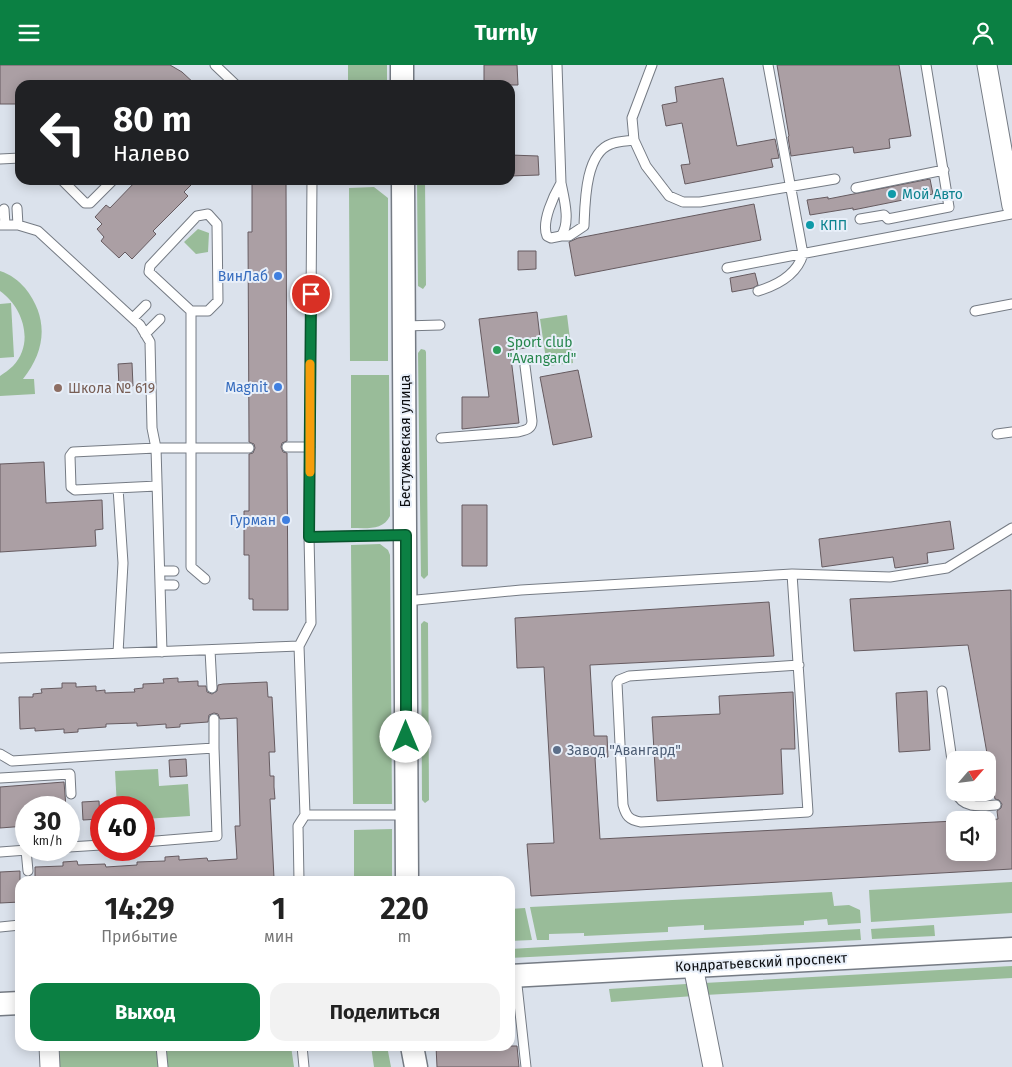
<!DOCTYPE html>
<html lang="ru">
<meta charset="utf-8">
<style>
body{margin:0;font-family:"Fira Sans",sans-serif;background:#f2f2f2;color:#222;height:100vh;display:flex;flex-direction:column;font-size:19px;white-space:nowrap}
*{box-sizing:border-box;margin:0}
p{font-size:16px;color:#767676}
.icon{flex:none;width:28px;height:28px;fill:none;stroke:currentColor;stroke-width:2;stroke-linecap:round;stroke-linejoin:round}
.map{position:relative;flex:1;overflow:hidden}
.side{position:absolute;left:15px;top:811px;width:500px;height:175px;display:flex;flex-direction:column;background:#fff;border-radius:15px;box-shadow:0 2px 12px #0003}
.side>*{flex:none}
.guide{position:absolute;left:15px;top:15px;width:500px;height:105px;border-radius:15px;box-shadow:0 2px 12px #0003;background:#202124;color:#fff;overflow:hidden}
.needle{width:32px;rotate:62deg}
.buttons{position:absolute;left:946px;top:686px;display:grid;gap:10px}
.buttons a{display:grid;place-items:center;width:50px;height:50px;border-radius:10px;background:#fff;box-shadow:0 2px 12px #0003;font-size:25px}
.speed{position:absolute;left:15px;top:731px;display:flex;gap:10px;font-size:25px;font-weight:700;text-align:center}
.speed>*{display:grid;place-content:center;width:65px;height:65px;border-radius:50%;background:#fff;box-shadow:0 2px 12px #0003;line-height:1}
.speed small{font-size:12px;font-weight:400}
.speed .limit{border:8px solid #d22;background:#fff;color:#111}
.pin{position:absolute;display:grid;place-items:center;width:42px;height:42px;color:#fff;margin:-21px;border:2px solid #fff;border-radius:50%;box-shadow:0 1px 5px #0007}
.me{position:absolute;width:55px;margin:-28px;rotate:0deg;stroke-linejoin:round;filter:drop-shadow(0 0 4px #0008)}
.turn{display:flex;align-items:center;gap:18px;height:105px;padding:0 15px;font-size:22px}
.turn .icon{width:65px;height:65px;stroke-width:2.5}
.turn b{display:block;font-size:35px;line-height:42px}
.eta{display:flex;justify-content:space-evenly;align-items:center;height:85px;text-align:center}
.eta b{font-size:30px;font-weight:700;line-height:35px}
.primary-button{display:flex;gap:10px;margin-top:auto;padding:10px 15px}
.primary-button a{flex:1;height:58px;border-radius:15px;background:#0b8043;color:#fff;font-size:20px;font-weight:700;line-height:58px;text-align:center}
.primary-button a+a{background:#f2f2f2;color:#222}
header{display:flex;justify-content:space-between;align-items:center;height:65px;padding:0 15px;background:#0b8043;color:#fff;font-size:22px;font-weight:700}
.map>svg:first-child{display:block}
.green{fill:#99bc99}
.building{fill:#ab9fa4;stroke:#665b60}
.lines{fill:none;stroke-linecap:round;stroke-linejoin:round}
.service-casing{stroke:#757b84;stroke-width:11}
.minor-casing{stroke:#757b84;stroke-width:21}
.tertiary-casing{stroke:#757b84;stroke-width:25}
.service{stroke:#fff;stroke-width:9}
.minor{stroke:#fff;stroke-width:19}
.tertiary{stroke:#fff;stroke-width:22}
.route-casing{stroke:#07532c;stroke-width:12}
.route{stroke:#0b8043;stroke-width:9}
.slow{stroke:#f59e0b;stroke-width:9}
.culture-dot{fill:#0f9aa8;stroke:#e8eff9;stroke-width:2}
.shop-dot{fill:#3f7fe0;stroke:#e8eff9;stroke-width:2}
.leisure-dot{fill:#2e9e5b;stroke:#e8eff9;stroke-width:2}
.education-dot{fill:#8d6e63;stroke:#e8eff9;stroke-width:2}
.service-dot{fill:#5c6f8a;stroke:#e8eff9;stroke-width:2}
.labels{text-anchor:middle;stroke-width:4;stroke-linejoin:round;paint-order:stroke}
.culture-label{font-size:14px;fill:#0d838f;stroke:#e8eff9;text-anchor:start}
.shop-label{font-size:14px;fill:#366cbe;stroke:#e8eff9;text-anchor:end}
.leisure-label{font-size:14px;fill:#27864d;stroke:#e8eff9;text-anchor:start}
.education-label{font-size:14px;fill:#785e54;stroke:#e8eff9;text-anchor:start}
.street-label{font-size:14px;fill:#0b0d10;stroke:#e8eff9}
.service-label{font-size:14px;fill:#4e5e75;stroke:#e8eff9;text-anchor:start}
</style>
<header><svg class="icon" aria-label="menu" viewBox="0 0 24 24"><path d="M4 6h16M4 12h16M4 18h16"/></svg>Turnly<svg class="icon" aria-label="person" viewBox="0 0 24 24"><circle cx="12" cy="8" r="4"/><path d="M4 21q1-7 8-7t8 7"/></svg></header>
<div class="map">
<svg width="1012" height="1002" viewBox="0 0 1012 1002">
<rect width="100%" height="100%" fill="#dbe2ec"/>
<path class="green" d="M348 0H387V20H348Z
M417 115H425L426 220 423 224 418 221Z
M374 122 388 133V296H350L349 123Z
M198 164 209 168 208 187 196 189 184 177Z
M0 206C10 209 19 216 25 223 49 253 46 285 23 314H34L35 329 0 331V311C4 308 9 305 13 301 35 278 23 242 0 226Z
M11 238 14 292 0 293V239Z
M567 250 573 298 547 301 540 254Z
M421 284 425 285 426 287 428 510 424 514 421 511 418 288Z
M351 310H389L390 451C383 466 365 463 351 463Z
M380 479 388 485 390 490 392 739H353L351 480Z
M424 556 428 558 429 735 425 738 422 735 421 559Z
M158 704 159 721 188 719 190 751 144 754V742H117L115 706Z
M392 764V816H354V765Z
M1012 817V848L871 857 869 825Z
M832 827 834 841 849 840 860 845 861 858 828 860 827 854 804 856V860L704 865V860L668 862V867L584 871V868L549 869V875H537L530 842Z
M525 843 532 875 510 876V844Z
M934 860 935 871 872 874 871 864Z
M860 864 861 875 510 893V884Z
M1012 901V913L705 930 704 918Z
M686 919 694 931 611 937 609 924Z
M59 981H291L294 1002H60Z
M371 981H387L391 1002H374Z"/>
<path class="building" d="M0 0H170L182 7 196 20H20V39H0Z
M484 0H517L518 20H484Z
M777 0H899L911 71 889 74 890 83 854 88 853 82 791 91 788 72 789 71Z
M723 13 737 81 775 74 779 93 771 94 773 102 685 119 681 100 690 99 682 58 666 61 662 40 677 37 675 22Z
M510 90 538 91 539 110 510 111Z
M930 114 933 129 853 145V143L810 150 807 135 828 132V134Z
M137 115H196L184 127 188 131 153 166 156 169 132 194 125 187 119 193 101 176 104 172 97 164 102 159 95 152 106 140 110 143Z
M252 115H286L287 376 282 378 281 382 283 387 287 388 288 545H253V534H249V490H244V446H249V389L253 388 255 383 254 379 249 377 248 167H252Z
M754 139 761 175 575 211 569 177 578 173Z
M518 186H536V204L518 205Z
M755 208 758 220 753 223 732 227 730 213Z
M537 247 541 281 510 285 519 358 462 364V332H489L479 254Z
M132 298 133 321 119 322 118 299Z
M578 305 592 372 553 380 540 312Z
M44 397 46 438 102 435 103 464 95 465 96 481 0 487V399Z
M462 440H487V501H462Z
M950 456 954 484 927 488 928 498 895 503 893 492 822 502 819 474Z
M1011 525 1012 804 531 831 527 779 554 778 544 602 517 603 515 553 769 537 774 591 590 600 594 671H607L608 692 595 693 600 774 955 756V788H988V755L998 754 997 746 1001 743 1002 739 999 735 995 734 968 580 854 586 850 534Z
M178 613V617L198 616V621H206L207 627 212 629 217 626 218 620 223 619 267 617 268 632H272L275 687H269L270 711H274V722L275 734H270L274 813H270V816H35V802L63 801V797L77 796 78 800 105 799 106 802 137 800V797L165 796V792L179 791V795L207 793 208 796 237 794 235 761H240L237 653 220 654 218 649 214 648 209 650 208 657 180 659V662L166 663V659L137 661V658L106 659V662L78 664V667L64 668V664L35 666V663L20 664 19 632H33V629L42 628 41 624 62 623V618H76V622L96 621V626L105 625V628L135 627 134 624 143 623V619L164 618 163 614Z
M927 626 930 685 899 687 896 628Z
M793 627 795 684H781L783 729 657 736 652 652 720 649 719 631Z
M186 694 187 711 170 712 169 695Z
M64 717 66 742H26V761L0 763V722Z
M99 736 100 754 83 755 82 737Z
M20 806V837L0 838V807Z
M436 981H517L519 1002H437Z"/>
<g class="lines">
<defs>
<path id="service" d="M215 0 236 20
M557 0 561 118C564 133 571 158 561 171L551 173 547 171C541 157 554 130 561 118
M634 75 632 53 652 0
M0 94 20 93
M62 115 85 138H90L113 115
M856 123 944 105
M17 143 18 160
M4 144 5 160
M860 154 884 150 888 154 949 142 926 0
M0 160H18L38 166 140 260 150 277 152 363 156 383 162 587
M561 171H569L584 161C585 138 585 88 611 79 618 76 627 76 634 75L646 101 669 131 683 137H700L835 114
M727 203 1012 149
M758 226C778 220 797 210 803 189L768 0
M191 246H208L218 236 217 159 208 149 197 151 150 201 149 207 191 246V502L205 514
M975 246 1012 239
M133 253 146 240
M404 261 440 260
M145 269 160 254
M997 369 1012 367
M441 373 518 367C526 365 532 364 532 356L525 301
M287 382H310
M157 421 75 425 71 422 70 391 73 387 156 383H249
M309 472 404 470
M160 506H174
M792 509 890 512 947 503 1012 463
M160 520H174
M406 536 521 525 792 509 808 747 641 757C629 755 626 751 623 740L617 618 619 615 629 611 799 600
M299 581 311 558 309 472 312 115
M210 585 212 623
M118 588 123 498 118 423
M0 593 299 581 305 750H406
M942 626 955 716
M214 654V683
M0 689 12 696 214 683 217 771 144 777
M0 713 70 709 71 729
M957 728C962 744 982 741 996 740
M69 782 101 780
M26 785 28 806
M0 787 27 785
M299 816 298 761 305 750
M0 862 20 860
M516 911 526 1002
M161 981 163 1002
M302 981 304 1002"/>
<path id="minor" d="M987 0 1012 141
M693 901 713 1002
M49 981 50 1002"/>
<path id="tertiary" d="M402 0V20
M403 115 407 816
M510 911 1012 884
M0 939 20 938
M412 981 416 1002"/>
</defs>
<use href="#service" class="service-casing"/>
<use href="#minor" class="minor-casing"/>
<use href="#tertiary" class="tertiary-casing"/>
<use href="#service" class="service"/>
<use href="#minor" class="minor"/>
<use href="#tertiary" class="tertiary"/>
</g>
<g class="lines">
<defs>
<path id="route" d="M311 229 309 472 406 470V672"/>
</defs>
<use href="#route" class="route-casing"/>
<use href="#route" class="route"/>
<path class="slow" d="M310 407V299"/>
</g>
<g class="culture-dot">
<circle cx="892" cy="129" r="5"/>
<circle cx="810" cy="160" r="5"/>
</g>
<g class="shop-dot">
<circle cx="278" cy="211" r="5"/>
<circle cx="278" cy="322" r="5"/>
<circle cx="286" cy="455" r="5"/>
</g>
<circle class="leisure-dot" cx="497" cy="285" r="5"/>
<circle class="education-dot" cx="58" cy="323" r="5"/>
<circle class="service-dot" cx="557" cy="685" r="5"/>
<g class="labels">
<g class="culture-label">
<text x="902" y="134">Мой Авто</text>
<text x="820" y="165">КПП</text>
</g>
<g class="shop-label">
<text x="268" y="216">ВинЛаб</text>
<text x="268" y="327">Magnit</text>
<text x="276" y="460">Гурман</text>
</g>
<g class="leisure-label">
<text x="507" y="282">Sport club<tspan x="507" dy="16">"Avangard"</tspan></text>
</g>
<g class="education-label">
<text x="68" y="328">Школа № 619</text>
</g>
<g class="street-label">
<text transform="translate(405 376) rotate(-90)" y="5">Бестужевская улица</text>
<text transform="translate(761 897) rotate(-3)" y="5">Кондратьевский проспект</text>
</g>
<g class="service-label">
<text x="567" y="690">Завод "Авангард"</text>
</g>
</g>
</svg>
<div class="buttons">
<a><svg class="needle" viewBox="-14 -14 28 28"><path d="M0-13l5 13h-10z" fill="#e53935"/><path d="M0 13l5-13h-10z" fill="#767676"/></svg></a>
<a><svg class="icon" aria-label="sound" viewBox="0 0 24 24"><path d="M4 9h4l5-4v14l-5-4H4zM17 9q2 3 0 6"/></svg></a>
</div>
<div class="speed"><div>30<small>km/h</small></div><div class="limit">40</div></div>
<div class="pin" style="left:311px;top:229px;background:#d93025"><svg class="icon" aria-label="arrive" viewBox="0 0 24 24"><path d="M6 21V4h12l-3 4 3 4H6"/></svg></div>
<svg class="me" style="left:406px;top:672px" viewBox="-20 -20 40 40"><circle r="19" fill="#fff"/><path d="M0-13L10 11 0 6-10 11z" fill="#0b8043"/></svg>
<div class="guide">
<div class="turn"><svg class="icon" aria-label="left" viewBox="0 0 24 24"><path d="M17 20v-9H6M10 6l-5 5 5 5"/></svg><div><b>80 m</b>Налево</div></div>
</div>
<section class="side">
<div class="eta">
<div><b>14:29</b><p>Прибытие</p></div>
<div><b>1</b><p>мин</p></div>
<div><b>220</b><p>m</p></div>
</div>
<div class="primary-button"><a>Выход</a><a>Поделиться</a></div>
</section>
</div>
